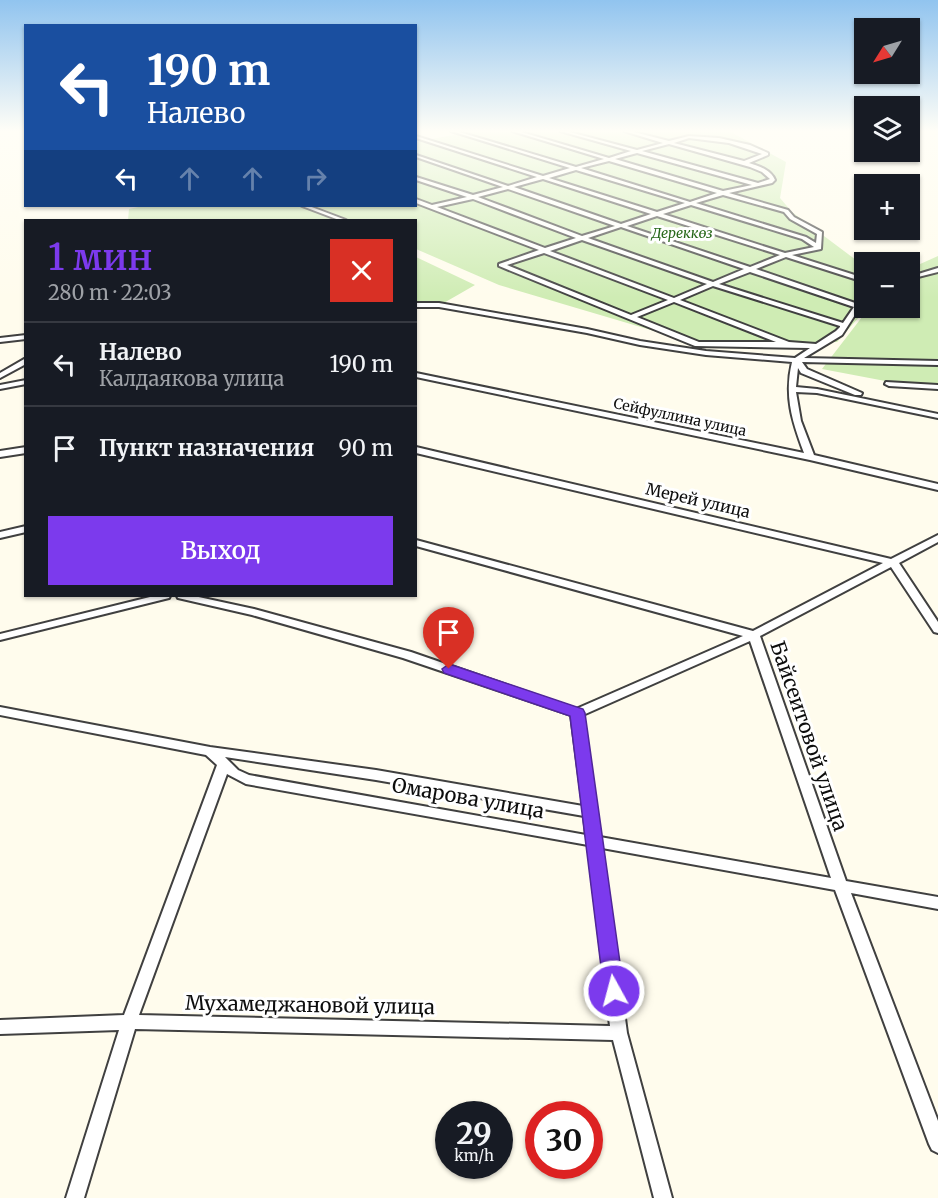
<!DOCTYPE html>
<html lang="ru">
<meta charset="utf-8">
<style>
body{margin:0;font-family:Merriweather,serif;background:#20242c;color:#f1f3f6;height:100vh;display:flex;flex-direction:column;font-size:22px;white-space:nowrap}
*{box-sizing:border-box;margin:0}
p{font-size:20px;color:#9ea1a6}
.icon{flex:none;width:33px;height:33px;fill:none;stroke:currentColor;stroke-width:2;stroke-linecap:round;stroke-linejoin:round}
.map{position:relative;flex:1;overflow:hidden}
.details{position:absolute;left:24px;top:219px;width:393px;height:378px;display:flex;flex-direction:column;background:#171b24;border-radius:0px;box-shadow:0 2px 4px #0004}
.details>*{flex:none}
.banner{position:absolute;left:24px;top:24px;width:393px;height:183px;border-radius:0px;box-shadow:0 2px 4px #0004;background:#1a4fa0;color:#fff;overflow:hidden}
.needle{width:39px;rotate:233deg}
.controls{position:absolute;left:854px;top:18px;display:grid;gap:12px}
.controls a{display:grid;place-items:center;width:66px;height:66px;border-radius:0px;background:#171b24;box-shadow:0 2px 4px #0004;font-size:30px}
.speed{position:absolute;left:435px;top:1101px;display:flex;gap:12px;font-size:30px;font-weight:700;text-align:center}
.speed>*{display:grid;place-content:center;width:78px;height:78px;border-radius:50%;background:#171b24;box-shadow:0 2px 4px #0004;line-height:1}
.speed small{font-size:15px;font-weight:400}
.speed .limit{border:9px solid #d22;background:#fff;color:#111}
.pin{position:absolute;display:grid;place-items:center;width:51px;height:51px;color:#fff;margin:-62px -26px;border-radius:50% 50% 50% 0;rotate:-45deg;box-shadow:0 0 6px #0007}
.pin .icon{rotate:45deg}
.me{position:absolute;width:66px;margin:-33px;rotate:353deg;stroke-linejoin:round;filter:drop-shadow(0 0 4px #0008)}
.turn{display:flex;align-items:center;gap:21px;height:126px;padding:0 24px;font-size:27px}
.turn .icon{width:78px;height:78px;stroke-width:2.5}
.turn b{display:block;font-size:42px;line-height:51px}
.lanes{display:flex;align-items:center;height:57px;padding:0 24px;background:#0003;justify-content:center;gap:30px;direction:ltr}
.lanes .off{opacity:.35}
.round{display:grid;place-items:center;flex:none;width:63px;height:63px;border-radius:0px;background:#20242c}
.summary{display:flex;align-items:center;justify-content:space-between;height:102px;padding:0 24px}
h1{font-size:36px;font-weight:600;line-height:45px;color:#7c3aed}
.action{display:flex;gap:12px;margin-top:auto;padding:12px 24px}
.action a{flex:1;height:69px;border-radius:0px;background:#7c3aed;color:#fff;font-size:24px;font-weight:600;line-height:69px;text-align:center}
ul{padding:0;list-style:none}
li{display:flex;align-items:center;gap:18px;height:84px;padding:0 24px;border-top:2px solid #363941}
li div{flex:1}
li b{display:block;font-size:22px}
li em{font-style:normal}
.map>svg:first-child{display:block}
.green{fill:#cfecb4}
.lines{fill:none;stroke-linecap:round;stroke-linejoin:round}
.minor-casing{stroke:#404040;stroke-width:4}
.minor{fill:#fff;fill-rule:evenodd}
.route{fill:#7c3aed;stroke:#51269a;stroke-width:1.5}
.labels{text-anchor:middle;stroke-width:6;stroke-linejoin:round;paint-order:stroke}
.far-park-label{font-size:14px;font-style:italic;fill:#276819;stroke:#fff}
.far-street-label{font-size:14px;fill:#0d0d0d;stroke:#fff}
.street-label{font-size:16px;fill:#0d0d0d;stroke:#fff}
.near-street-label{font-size:20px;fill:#0d0d0d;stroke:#fff}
</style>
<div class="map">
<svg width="938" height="1198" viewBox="0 0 938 1198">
<rect width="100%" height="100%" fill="#fffced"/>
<path class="green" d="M474 131H729L786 162 780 198 792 212 864 266V308H867L837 342 705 346 499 285 416 249V220H350L315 206H416V142Z
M143 206H304L336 220H128L129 209Z
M938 256V391L822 369 869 308H909V269Z
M416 257 475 285 442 304 416 306Z"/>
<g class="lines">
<defs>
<path id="minor" d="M451 131H456L576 167 604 159 512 131H518L609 158 631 151 560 131H566L637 150 663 143 624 131H630L669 141 689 136 719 138 750 145 768 153V155L749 163C759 166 771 170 775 180L772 183 729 193 788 210 794 217 822 232 821 249 792 255 864 278V282L786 257 756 269 858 304 864 301V306L860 307 842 335 804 358 938 361V365L802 362 807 369 862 393 861 395H855L801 373 798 368 796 387 817 389 938 414V418L817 393 796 392 801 421 814 455 938 484V490L810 460 416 377V373L804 453C792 421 784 396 792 362L706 355 640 345 587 333 439 307H416V303H439L587 329 640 341 706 351 795 358 810 348 695 346 499 266V264L539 250 416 203V199L432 205 467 197 416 180V177L473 195 503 187 416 157V155L508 186 537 177 416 138V136L543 176 570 168ZM689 138 729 143 762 154 744 161 674 143ZM669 144 750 167 762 172 770 179 758 183 642 151ZM637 153 752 185 723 191 615 159ZM609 161 717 193 690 202 581 168ZM576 170 685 203 657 212 549 178ZM543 179 651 214 621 224 514 187ZM508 189 615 226 582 236 478 197ZM723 195 784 212 790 219 817 234 816 243 806 237 696 203ZM473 199 576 238 545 248 437 207ZM691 205 802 239 814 247 785 253 663 214ZM657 216 780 255 750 267 627 226ZM621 227 744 269 713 282 588 238ZM582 240 704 283 707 284 674 298 550 251ZM544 253 668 300 631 315 507 265ZM750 272 854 307 843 323 719 284ZM713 286 840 326V327L836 331 816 344 789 342 680 300ZM674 302 776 342H699L637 317Z
M302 206H309L346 220H339Z
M938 268V272L918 277 915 275Z
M26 335V339L0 342V338Z
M26 358V364L0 378V373Z
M26 380V384L0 389V385Z
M886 382 938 385V389L889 386 885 384Z
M26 447V453L0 457V451Z
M416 447 891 559 938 535V542L899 563 938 622V633L934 632 891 567 760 636 846 881 938 897V909L851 893 938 1121V1153L932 1150 929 1144 835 890 602 848 627 1033 672 1198H654L613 1040 135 1029 84 1198H66L119 1030 0 1034V1020L124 1015 217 765 206 755 0 715V707L210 747 376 770 583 806 571 715 403 658 252 615 178 598 177 596H194L254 609 411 652 576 709 743 636 416 546V540L753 631 883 563 416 453ZM750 641 831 878 600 837 583 715ZM225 757 376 780 584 816 586 835 249 775 238 770ZM227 774 246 784 588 845 610 1026 139 1015Z
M26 526V532L0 538V532Z
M154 596H170L169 598 0 640V634Z"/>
</defs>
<use href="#minor" class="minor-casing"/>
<use href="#minor" class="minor"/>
</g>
<linearGradient id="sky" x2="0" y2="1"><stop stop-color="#91c4ef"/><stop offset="0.44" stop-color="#fffef7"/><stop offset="1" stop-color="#fffef7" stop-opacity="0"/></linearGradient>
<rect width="938" height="298" fill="url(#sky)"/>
<path class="route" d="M449 664 583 709 585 713 624 991 621 997 614 1000 607 997 604 991 570 716 444 673 442 669Z"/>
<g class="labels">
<g class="far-park-label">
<text x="682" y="238">Дереккөз</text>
</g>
<g class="far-street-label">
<text transform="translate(680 417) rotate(12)" y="5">Сейфуллина улица</text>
</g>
<g class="street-label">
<text transform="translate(698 500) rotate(13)" y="6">Мерей улица</text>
</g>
<g class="near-street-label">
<text transform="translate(809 736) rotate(71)" y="7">Байсеитовой улица</text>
<text transform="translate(468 798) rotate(10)" y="7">Омарова улица</text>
<text transform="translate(310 1005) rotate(1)" y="7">Мухамеджановой улица</text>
</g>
</g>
</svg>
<div class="controls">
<a><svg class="needle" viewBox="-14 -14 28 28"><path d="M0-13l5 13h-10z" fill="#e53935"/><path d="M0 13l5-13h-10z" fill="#9ea1a6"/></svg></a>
<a><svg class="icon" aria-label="layers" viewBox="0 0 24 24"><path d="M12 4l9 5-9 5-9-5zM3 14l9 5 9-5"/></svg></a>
<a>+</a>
<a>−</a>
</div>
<div class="speed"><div>29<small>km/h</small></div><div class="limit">30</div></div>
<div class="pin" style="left:449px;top:669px;background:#d93025"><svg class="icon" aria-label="arrive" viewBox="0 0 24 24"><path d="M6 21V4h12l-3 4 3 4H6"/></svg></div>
<svg class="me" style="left:614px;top:991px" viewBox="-20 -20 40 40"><circle r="17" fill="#7c3aed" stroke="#fff" stroke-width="3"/><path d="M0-11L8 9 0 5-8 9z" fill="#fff"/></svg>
<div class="banner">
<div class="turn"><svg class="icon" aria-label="left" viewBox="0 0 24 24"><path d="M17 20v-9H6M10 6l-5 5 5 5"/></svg><div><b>190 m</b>Налево</div></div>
<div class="lanes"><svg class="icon" aria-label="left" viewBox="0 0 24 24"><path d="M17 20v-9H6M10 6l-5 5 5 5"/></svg><svg class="icon off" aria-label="ahead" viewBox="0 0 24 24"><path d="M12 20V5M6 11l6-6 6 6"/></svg><svg class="icon off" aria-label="ahead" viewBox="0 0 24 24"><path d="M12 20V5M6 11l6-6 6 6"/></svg><svg class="icon off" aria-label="right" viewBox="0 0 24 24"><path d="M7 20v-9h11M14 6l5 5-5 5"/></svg></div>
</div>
<section class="details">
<div class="summary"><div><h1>1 мин</h1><p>280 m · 22:03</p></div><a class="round" style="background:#d93025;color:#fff"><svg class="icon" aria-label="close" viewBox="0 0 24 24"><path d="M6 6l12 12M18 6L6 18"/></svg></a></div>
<ul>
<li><svg class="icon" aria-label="left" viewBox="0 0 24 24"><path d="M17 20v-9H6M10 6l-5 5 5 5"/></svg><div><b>Налево</b><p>Калдаякова улица</p></div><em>190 m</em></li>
<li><svg class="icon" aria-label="arrive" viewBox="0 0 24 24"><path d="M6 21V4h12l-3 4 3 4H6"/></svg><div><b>Пункт назначения</b></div><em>90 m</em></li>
</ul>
<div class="action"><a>Выход</a></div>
</section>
</div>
